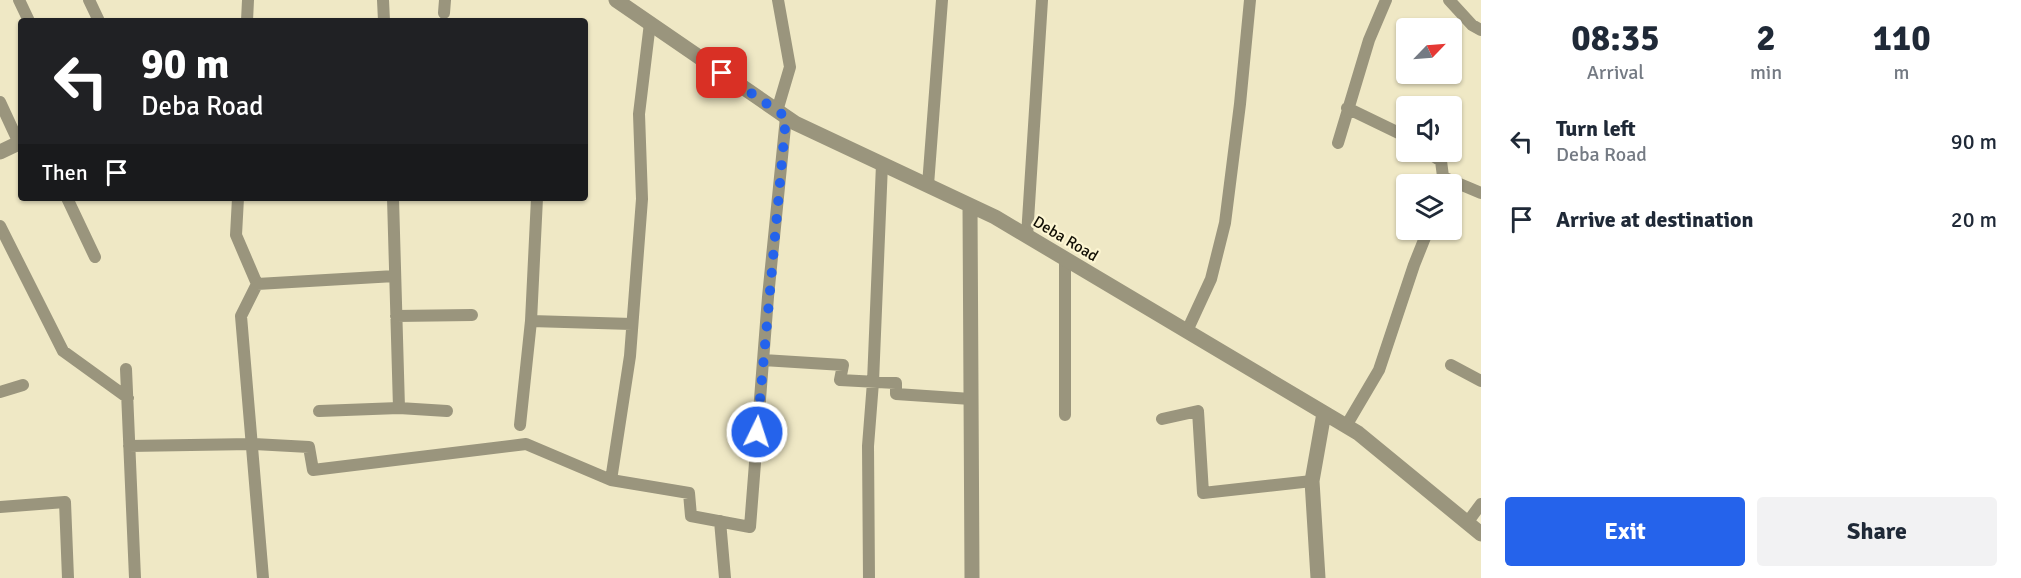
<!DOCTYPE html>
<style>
body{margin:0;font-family:Signika,sans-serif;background:#f2f2f3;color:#1f2937;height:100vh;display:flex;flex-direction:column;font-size:22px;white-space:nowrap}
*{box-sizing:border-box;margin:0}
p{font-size:20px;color:#747a83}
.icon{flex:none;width:33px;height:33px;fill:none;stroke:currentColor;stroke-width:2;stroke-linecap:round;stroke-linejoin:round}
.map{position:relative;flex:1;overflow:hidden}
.drawer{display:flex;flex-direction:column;background:#fff;width:540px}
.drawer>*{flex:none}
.top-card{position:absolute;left:18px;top:18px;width:570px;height:183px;border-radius:6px;box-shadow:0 2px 4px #0004;background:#202124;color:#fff;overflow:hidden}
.needle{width:39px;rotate:65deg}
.controls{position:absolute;left:1396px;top:18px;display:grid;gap:12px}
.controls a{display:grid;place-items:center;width:66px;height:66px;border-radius:6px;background:#fff;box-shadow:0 2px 4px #0004;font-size:30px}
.pin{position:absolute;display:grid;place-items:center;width:51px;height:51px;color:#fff;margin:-26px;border-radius:12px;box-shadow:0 3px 9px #0006}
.me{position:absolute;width:66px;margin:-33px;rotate:4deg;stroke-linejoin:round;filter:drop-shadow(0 0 4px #0008)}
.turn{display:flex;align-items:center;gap:21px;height:126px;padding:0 24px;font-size:27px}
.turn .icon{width:78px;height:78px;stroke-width:2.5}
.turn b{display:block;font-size:42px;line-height:51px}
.then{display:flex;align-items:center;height:57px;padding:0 24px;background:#0003;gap:12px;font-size:22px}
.eta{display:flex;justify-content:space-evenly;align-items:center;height:102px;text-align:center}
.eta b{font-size:36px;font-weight:700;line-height:42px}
.action{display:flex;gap:12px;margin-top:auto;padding:12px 24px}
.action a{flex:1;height:69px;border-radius:6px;background:#2563eb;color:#fff;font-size:24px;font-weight:700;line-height:69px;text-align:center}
.action a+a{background:#f2f2f3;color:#1f2937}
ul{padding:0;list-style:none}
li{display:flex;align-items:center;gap:18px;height:78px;padding:0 24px}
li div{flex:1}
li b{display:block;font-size:22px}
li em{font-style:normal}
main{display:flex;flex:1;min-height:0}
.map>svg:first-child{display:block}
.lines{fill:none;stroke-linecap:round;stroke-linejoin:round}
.lane{stroke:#9a957d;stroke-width:12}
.street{stroke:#9a957d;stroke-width:15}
.route{stroke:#2563eb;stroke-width:10;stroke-dasharray:0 18}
.labels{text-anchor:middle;stroke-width:4.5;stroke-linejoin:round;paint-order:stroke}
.street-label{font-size:16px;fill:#100d03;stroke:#fcf5d2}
</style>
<main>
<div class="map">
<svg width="1481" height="578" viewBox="0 0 1481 578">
<rect width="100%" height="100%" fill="#efe8c5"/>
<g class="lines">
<path class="lane" d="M19 0 29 21
M89 0 99 21
M383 0 384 21
M1449 0 1472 25 1481 30
M444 13 445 0
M247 21 248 0
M0 102 19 143
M1347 108 1407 137
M777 111 790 67 778 0
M1338 143 1369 40 1386 0
M1427 152 1441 161 1444 184
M1443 177 1481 193
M928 185 942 0
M67 198 95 257
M238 198 236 235 257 284 241 316 263 578
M393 198 399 408
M0 226 63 351 128 398
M1027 236 1042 0
M257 284 395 276
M396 316 472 315
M531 321 632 324
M1187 331 1211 279 1225 223 1240 104 1250 0
M763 360 843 365 840 380 896 383V394L971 399
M1451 365 1481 381
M126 369 135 578
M0 392 23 385
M319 411 399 408 447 411
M1065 415V259
M1162 419 1198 411 1203 493 1312 481
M520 425 531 321 537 198
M1346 426 1379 370 1414 265 1428 230
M129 446 252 444 309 447 313 470 526 444 611 480 689 493 691 516 750 527 768 297 786 117
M611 480 630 356 642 199 639 114 650 23
M0 507 65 502 68 578
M720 521 725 578
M1467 523 1481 504
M869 578 868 446 873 382 882 164"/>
<path class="street" d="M616 0 795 123 995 217 1358 433 1481 534
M0 152 21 142
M970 206 972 578
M1318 578 1312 481 1324 413"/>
</g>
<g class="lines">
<path class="route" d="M722 73 786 117 757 432"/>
</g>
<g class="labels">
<g class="street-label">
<text transform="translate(1066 238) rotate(31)" y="6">Deba Road</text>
</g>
</g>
</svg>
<div class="controls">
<a><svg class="needle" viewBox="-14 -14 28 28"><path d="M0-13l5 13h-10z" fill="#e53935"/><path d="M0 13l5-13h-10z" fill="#747a83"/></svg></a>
<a><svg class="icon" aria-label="sound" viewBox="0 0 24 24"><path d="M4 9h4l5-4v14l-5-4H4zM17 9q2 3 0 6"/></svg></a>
<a><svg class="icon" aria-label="layers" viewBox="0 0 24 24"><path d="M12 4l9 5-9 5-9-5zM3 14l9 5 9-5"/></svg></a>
</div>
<div class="pin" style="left:722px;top:73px;background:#d93025"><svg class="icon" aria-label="arrive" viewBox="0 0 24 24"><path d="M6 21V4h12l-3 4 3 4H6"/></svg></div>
<svg class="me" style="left:757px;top:432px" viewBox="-20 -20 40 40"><circle r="17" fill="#2563eb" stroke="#fff" stroke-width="3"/><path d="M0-11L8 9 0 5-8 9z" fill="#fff"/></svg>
<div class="top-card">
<div class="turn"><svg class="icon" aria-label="left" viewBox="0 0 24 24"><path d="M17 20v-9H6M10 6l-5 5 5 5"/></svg><div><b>90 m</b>Deba Road</div></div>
<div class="then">Then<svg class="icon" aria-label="arrive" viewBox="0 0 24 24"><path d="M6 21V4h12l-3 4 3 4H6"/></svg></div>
</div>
</div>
<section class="drawer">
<div class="eta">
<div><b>08:35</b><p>Arrival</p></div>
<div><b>2</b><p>min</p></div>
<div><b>110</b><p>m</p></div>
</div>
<ul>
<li><svg class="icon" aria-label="left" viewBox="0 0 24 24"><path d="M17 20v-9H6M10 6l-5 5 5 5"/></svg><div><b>Turn left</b><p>Deba Road</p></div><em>90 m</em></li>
<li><svg class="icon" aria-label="arrive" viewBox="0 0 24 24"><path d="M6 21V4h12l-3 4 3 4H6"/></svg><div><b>Arrive at destination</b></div><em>20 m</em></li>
</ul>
<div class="action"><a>Exit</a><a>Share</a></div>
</section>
</main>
